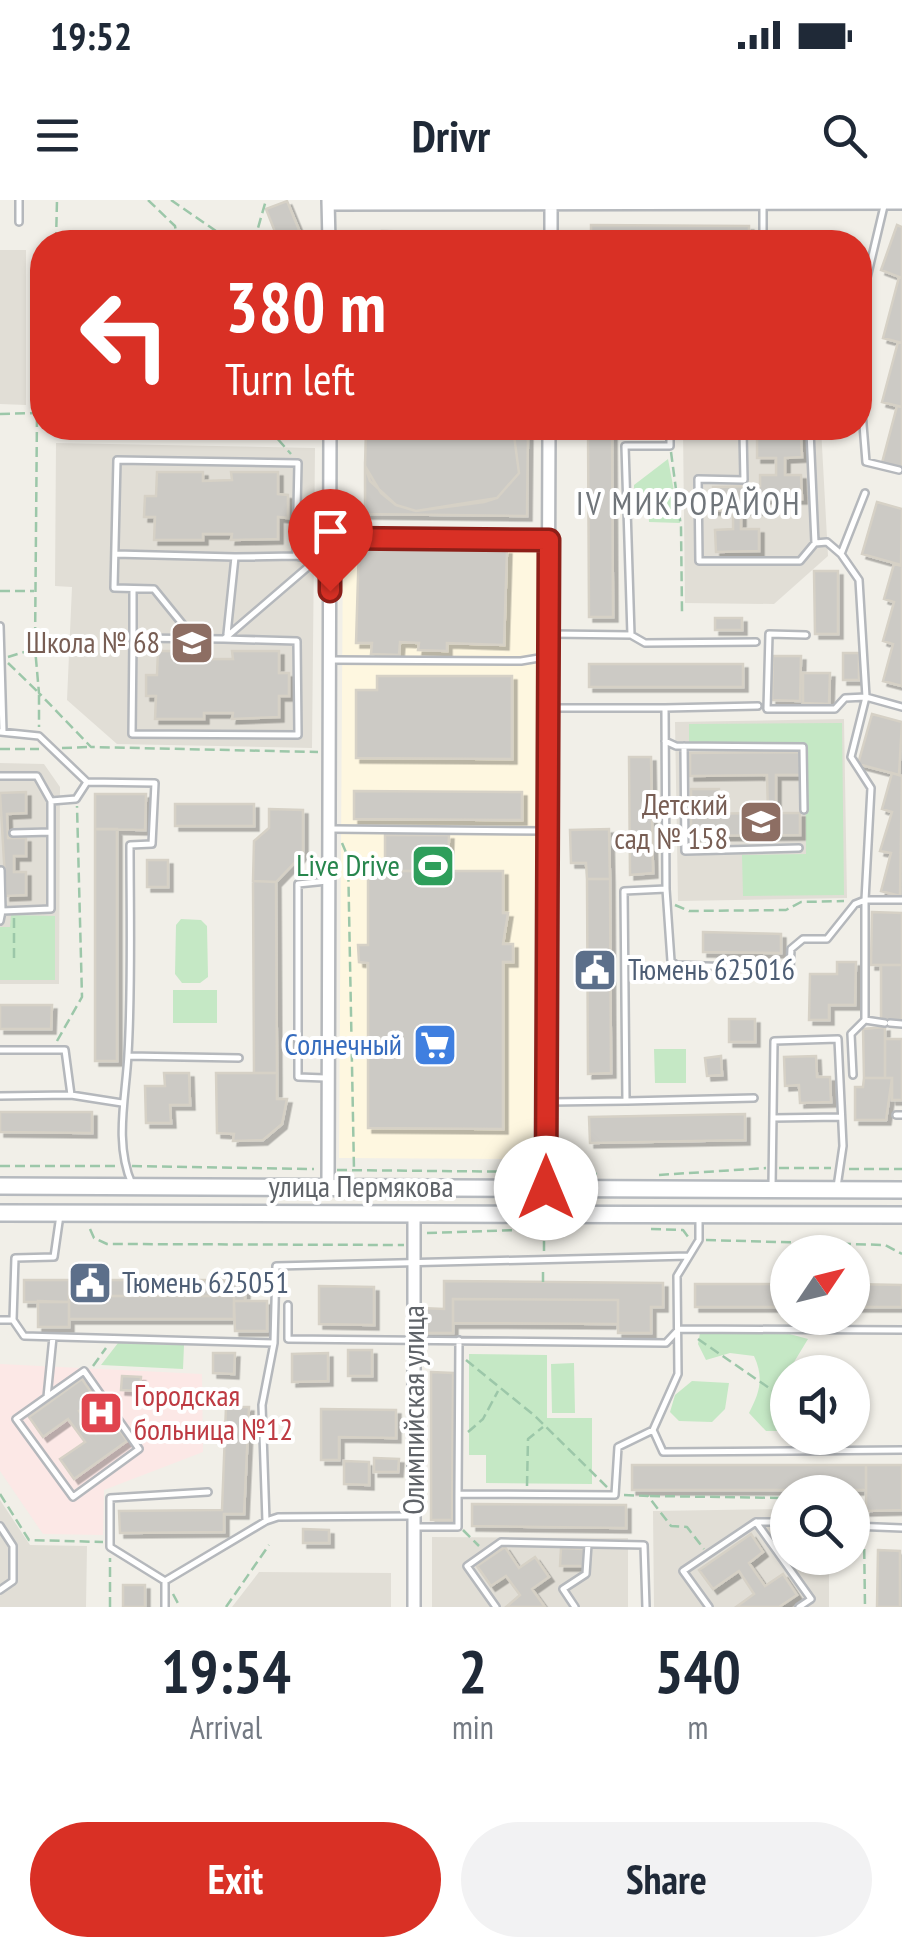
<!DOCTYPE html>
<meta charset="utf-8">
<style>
body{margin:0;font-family:"PT Sans Narrow",sans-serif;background:#f2f2f3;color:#1f2937;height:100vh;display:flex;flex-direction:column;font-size:38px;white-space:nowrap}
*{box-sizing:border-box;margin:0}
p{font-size:32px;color:#747a83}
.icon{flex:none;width:55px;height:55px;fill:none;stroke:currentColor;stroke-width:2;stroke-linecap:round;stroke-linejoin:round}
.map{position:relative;height:1407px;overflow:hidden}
.side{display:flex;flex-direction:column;background:#fff;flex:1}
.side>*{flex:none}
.hud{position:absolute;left:30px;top:30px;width:842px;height:210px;border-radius:40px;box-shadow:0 2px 8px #0004;background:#d93025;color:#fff;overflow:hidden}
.needle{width:65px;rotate:55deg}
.fabs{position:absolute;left:770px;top:1035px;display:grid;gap:20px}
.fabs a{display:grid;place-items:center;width:100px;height:100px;border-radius:50%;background:#fff;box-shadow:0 2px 8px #0004;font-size:50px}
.pin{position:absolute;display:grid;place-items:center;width:85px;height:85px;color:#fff;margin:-102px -42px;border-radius:50% 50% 50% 0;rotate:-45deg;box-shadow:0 0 10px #0007}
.pin .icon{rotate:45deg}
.me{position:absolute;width:110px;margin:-55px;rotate:0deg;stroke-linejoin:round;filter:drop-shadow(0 0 8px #0008)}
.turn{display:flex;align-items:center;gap:35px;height:210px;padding:0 30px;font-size:45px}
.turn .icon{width:130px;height:130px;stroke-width:2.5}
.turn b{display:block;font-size:70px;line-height:85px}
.eta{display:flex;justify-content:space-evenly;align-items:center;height:170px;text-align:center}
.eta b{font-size:60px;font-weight:700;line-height:70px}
.button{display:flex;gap:20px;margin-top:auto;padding:20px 30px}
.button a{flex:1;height:115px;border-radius:60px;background:#d93025;color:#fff;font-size:40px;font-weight:700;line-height:115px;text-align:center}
.button a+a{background:#f2f2f3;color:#1f2937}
.status{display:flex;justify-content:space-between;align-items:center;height:70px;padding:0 50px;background:#fff;direction:ltr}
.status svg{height:28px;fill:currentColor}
header{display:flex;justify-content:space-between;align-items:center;height:130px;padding:0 30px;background:#fff;font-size:45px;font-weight:700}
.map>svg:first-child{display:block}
.commercial{fill:#fef7e0}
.education{fill:#e1ded6}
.medical{fill:#fce8e6}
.green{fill:#c5e8c5}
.building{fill:#cccac5;stroke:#d6d1c6;stroke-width:2.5;filter:url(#shadow)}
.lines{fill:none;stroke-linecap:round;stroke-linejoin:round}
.service-casing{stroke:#b5b8bc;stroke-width:10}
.minor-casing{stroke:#b5b8bc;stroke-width:16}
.secondary-casing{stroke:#b6babf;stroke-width:20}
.path{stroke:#9cc7a9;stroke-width:2.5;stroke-dasharray:10 5;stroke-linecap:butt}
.service{stroke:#fff;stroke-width:5}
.minor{stroke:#fff;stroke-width:11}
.secondary{stroke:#fff;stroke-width:15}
.route-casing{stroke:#8d1f18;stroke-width:25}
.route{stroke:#d93025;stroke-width:18}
.labels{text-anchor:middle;stroke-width:8;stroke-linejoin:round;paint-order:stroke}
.education-label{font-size:30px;fill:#785e54;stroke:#fff;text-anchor:end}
.leisure-label{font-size:30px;fill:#27864d;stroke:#fff;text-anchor:end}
.service-label{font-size:30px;fill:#4e5e75;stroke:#fff;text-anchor:start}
.shop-label{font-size:30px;fill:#366cbe;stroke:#fff;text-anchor:end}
.street-label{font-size:30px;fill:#5f6368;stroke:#fff}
.health-label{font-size:30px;fill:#be3a42;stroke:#fff;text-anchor:start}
.neighbourhood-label{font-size:32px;letter-spacing:2.5px;fill:#70757a;stroke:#fff}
</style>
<div class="status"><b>19:52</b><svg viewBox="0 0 49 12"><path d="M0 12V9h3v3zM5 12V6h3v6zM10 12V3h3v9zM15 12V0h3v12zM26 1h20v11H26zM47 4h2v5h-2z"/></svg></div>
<header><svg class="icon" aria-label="menu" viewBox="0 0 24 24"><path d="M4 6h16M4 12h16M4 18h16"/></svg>Drivr<svg class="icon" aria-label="search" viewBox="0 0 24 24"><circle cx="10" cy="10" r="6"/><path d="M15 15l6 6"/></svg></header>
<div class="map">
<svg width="902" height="1407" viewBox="0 0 902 1407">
<defs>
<filter id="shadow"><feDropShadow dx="4.5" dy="4.5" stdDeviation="0" flood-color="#0004"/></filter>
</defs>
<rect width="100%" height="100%" fill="#f1efe8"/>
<path class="commercial" d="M343 342 537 344 533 959 339 958Z"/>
<path class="education" d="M0 50H26V205L0 204Z
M683 228H821L828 356 774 404 685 403Z
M56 243 315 248 312 548 117 544 67 500 72 387 55 386Z
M844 519 847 698 678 701 675 522Z
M0 563 44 564 60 587 59 784H0Z
M0 1300 30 1345 87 1346 86 1407H0Z
M787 1309 788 1358H829V1407H654L653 1311Z
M432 1337 628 1338V1407H432Z
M259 1372 391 1373V1407H232Z"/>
<path class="medical" d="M0 1164 202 1174 203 1252 104 1290 103 1335 43 1334 0 1271Z"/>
<path class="green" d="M668 259 680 323 649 322 648 298 634 297V285Z
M842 523 844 695 743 696 742 655 806 654 805 543H689V524Z
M11 715 55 716V780H0V727H10Z
M181 719 201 720 207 726 208 777 200 783H182L175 774 176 725Z
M173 790H217V823H173Z
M654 849H686V883H655Z
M700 1133H786L808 1139 788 1172 787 1231H766L749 1213C760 1192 764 1178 754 1156L730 1153 706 1160 698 1144Z
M118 1143 184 1145 183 1169 101 1165Z
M469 1154 547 1155V1218H592V1284L486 1283V1255H469Z
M574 1163 575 1213H552L551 1164Z
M692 1181 729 1183 725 1209 712 1222 679 1221 670 1212 675 1195Z"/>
<path class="building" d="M287 1 304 42H279L266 9Z
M591 25 749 26V42H591Z
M897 25 902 27V78L881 70Z
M382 31 434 32V42H382Z
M475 33H530V42H474Z
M899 77 902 78V143L883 138Z
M898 142 902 143V207L882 202Z
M897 206 902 207V269L882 263Z
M366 228H513L519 273 497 298 484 302 416 311 396 305 370 281 365 266Z
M513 228H528L527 316 365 314V266L381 293 396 305 416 311 497 298 519 273Z
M588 228H612L613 417H589Z
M801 234 802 257 785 258V275H801L802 299H764V310H741V329H759V351L716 352 715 330 733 329V310H714L713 287 760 286V275H776V258H757V235Z
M157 272H203V281L232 280 231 272H278V294L288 295V318L278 317V339L231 340 232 334H203V340H154L155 317H144L145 296H156Z
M877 302 902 309 901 365 862 354Z
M359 345 507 350 504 445 447 443V451L418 450 419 443 400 442 399 455 371 454 372 443H356Z
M894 364 902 366V486L883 481 893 444 883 441 894 402 884 399Z
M814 371H838V434H815Z
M715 418H742V430H715Z
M158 451H204V459H233L232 451H279V473H289V496H279V517L232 519 233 513H204V519H155L156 496H146V475H157Z
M843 453H859V480H843Z
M773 456H801L800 501 772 500Z
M589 464H743V487H589Z
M803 473H830L829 504 803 503Z
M377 476H512V559L356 558V490H377Z
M872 514 902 522 899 575 858 564Z
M800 552V575H776V613H800V635L691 636V614L768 613 767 575 690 576V553Z
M629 557H651L653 673 630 675Z
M892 573 902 576 900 696 881 691 891 653 880 651 892 612 882 609Z
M691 589H719V601H691Z
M354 591 522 592V620L354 619Z
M26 592V613L7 614 8 638H26V656H14V672H26V695L6 696 0 593Z
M95 594H146L145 630 95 629Z
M175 604H254V626H175Z
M269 609 303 610V654L276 682 253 681 254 641 269 628Z
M95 629H117V861H95Z
M609 629 610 679H587L586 663H571L570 630Z
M385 635H449L448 671H385Z
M147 660H168V687H147Z
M368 671H503V713H508L503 744H513V762H503V929L368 928V763L359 762 358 745H368Z
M587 679H610L611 873 588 874Z
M253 681 276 682 277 873H254Z
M872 712 902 713V765H871Z
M703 732 781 734V753L703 752Z
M837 762H856L855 805H829V820H809L810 774H837Z
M881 765H902V820H881Z
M0 805H52L51 829H0Z
M729 819H755V842H729Z
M885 827V878H864L863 829Z
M885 839H902V900H892V878H885Z
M721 856 722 875 707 876 705 858Z
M816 856 817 877H830L831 902 800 903 799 885 785 886 784 857Z
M164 873H189L190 905H170L171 923H146L145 886H165Z
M216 873H277V899H287L282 924 263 940 233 941 234 934 217 933Z
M864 878H892L886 920H855V887H863Z
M0 912H92V933L0 932Z
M745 914V940L590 943 589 917Z
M24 1080H69V1102H24Z
M69 1080H245V1101H234V1096H69Z
M444 1081 663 1083V1107H651V1133H618V1100L453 1099V1133H422V1108L444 1109Z
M695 1084H788V1107H695Z
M852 1084 902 1085V1107H852Z
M319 1086 374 1087V1125L319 1124Z
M69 1096H234V1119H69Z
M453 1099 618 1100V1124L453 1123Z
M38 1101 69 1102V1127H38Z
M234 1101H267V1131H235Z
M348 1150H372V1176H348Z
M213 1153H235L234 1174 213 1173Z
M328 1153V1181L292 1182V1154Z
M431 1172 453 1173 452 1320H431Z
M122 1176 141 1177 140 1191 121 1190Z
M82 1179 96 1199 79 1211 96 1234 113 1221 127 1241 74 1279 60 1259 85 1242 68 1219 43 1237 29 1217Z
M226 1207H249L244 1314H224V1332L120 1333 119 1311 222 1310Z
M321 1209 396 1210V1238L339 1237V1260H321Z
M374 1258 399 1259 398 1272H374Z
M344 1261 369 1262V1285L344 1284Z
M632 1265H866V1290H632Z
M866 1265H902V1310L866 1311Z
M472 1304 626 1305V1328L472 1326Z
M303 1329 329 1330V1343H303Z
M751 1334 763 1352 749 1363 765 1386 783 1374 797 1395 779 1407H736L754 1394 739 1371 713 1389 699 1370Z
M505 1347 519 1368 535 1357 549 1377 532 1389 545 1407H506L520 1395 506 1376 491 1386 477 1366Z
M561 1348 584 1349 583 1366H560Z
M878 1350 900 1351V1407H877Z
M123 1385H145V1407H123Z"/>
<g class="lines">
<defs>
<path id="service" d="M19 22V0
M763 42V7
M860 107 884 6
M860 187 866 262 899 270
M330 338 547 340
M815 343 810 231 743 232 744 280 698 279 699 361H800L815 343 827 342 841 354
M115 354 235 357
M296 356 316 360
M133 389V438
M0 426 3 532
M551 434 631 435 625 246H670V228
M631 435 645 443 756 442
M806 435 769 434 767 509H835L845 498 866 497 859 380 841 354 865 293
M193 437 154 389 114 388 117 260 298 263 296 356 235 357 227 434
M224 439 297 441 298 535 132 534 133 438 224 439 316 360 327 357
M332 460 521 461 545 457
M902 507 866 497 851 557 871 588 865 700H902
M548 508H665
M0 532 39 536 87 582 155 583 152 644 130 645C130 714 132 785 128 854 126 897 114 943 132 984
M665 541 676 546 803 547 804 610
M684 546 685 651 799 648
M0 576H37L51 601V709L2 711 0 721
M51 601 76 599 87 582
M332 629 546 631
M13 633 51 632
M1 670 2 711
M666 689 671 761 676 765 790 769 791 749 803 739H827L855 704 865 700
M865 820 885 823
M890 823 902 824
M0 850H65L71 895 122 903
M128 856 239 858
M853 875 851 834 865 820V700
M325 878 298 877V684L327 681
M0 896 71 895
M627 901 754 898
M550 902 626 901 624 691 666 689 665 508 758 506
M896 915H902
M773 918 840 917
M772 986 774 841 838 839 843 946 837 987
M699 1017V1040L677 1076 678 1174 653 1230 663 1252 902 1250
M288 1105V1139L666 1143 679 1129 902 1130
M0 1120H13L15 1058 54 1057 60 1015
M13 1120 24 1136 274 1143 276 1066 689 1056
M459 1140 458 1294 615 1295 618 1247 653 1230
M47 1197 84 1171 139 1249 73 1297 16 1219 47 1197 53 1137
M266 1321 262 1205 274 1143
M756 1322 811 1399 799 1407
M0 1326 13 1346V1381L0 1390
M852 1326 902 1328
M414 1327H458V1294
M165 1381 110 1347V1298L208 1292
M165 1407V1381L266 1321 278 1317 411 1316
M496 1407 467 1366 501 1342 644 1345 646 1407
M575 1407 563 1389 586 1374 588 1344
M709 1407 683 1371 756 1322H788"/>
<path id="minor" d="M328 0 329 42
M328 4 902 3
M551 42V5
M328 986 330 228
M546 988 549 228
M414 1014V1407"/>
<path id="secondary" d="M0 986 902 990
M0 1013 902 1015"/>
</defs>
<use href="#service" class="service-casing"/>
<use href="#minor" class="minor-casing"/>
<use href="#secondary" class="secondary-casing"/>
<path class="path" d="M148 0 175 26 178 42
M171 0 232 42
M56 42 57 0
M254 42 266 0
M42 67 37 213 35 448 39 493 91 547 318 552
M0 214 35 213
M268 228 291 254
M671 252 681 327 682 412
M0 391H34
M8 457 34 449
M8 463 39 493V527
M62 548 89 547
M0 549H39
M342 643 348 657 354 970
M675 705 689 711 786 710 801 702 844 701
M14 758V717
M57 841 82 797 77 606
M0 966H119
M132 966 314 969
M779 968H831
M849 969H902
M337 970 534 972
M557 973 599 974
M659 975 766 968
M90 1029 94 1038 107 1044 404 1045
M651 1029 683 1030 689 1038
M427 1033 548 1029
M706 1040 885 1045 902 1054
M544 1051V1029
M543 1082V1069
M698 1139 788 1201
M466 1160 535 1216 608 1288
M93 1166 106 1148
M468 1232 483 1219 498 1191
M527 1286 528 1239 543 1227
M0 1294 29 1340 103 1342
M624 1295 648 1296 671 1326 687 1327 704 1349
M650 1296 788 1298
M463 1330 479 1346
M864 1334 865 1407
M173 1394 180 1407
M110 1407V1358
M226 1407 269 1345"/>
<use href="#service" class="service"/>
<use href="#minor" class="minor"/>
<use href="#secondary" class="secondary"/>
</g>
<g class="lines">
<defs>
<path id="route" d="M330 391V338L549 340 546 988"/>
</defs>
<use href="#route" class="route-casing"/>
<use href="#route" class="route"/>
</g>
<defs>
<symbol id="school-square" viewBox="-11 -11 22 22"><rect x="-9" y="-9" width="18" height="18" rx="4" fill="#8d6e63" stroke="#fff"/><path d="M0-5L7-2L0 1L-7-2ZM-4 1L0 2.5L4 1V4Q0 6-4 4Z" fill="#fff"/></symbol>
<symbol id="stadium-square" viewBox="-11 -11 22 22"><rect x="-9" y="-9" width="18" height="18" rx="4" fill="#2e9e5b" stroke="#fff"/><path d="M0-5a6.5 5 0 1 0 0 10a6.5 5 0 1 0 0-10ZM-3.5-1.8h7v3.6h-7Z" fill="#fff"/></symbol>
<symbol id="civic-square" viewBox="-11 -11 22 22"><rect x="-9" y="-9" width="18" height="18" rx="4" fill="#5c6f8a" stroke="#fff"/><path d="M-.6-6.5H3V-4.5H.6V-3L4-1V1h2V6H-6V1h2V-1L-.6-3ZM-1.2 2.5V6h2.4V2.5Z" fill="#fff"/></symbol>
<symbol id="supermarket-square" viewBox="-11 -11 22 22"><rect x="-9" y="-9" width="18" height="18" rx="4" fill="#3f7fe0" stroke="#fff"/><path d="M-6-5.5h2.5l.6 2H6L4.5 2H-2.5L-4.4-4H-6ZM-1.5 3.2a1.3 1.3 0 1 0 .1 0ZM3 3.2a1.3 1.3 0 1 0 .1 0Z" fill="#fff"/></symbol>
<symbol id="hospital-square" viewBox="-11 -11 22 22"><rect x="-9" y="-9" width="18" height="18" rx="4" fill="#e0444e" stroke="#fff"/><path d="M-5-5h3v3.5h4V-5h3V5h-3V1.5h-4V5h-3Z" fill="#fff"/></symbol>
</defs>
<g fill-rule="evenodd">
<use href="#school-square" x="167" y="418" width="50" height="50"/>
<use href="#school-square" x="736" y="597" width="50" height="50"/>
<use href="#stadium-square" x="408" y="641" width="50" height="50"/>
<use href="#civic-square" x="570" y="745" width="50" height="50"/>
<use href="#supermarket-square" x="410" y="820" width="50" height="50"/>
<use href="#civic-square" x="65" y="1058" width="50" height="50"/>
<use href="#hospital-square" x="76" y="1188" width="50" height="50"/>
</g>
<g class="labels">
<g class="education-label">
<text x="160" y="453">Школа № 68</text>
<text x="728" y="615">Детский<tspan x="728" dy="34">сад № 158</tspan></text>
</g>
<g class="leisure-label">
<text x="400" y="676">Live Drive</text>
</g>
<g class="service-label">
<text x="628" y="780">Тюмень 625016</text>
<text x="122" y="1093">Тюмень 625051</text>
</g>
<g class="shop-label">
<text x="402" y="855">Солнечный</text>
</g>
<g class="street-label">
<text x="361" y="997">улица Пермякова</text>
<text transform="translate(414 1210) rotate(-90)" y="10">Олимпийская улица</text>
</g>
<g class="health-label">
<text x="134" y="1206">Городская<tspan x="134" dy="34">больница №12</tspan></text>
</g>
<g class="neighbourhood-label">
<text x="689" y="315">IV МИКРОРАЙОН</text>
</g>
</g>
</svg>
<div class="fabs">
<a><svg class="needle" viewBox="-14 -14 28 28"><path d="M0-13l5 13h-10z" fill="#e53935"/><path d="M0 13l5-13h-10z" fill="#747a83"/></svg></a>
<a><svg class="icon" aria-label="sound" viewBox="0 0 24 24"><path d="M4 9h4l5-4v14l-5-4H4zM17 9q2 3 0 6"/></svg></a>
<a><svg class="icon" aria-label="search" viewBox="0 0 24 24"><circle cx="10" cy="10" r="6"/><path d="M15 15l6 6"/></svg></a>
</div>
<div class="pin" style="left:330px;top:391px;background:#d93025"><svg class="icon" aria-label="arrive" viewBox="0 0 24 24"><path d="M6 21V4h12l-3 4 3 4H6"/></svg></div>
<svg class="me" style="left:546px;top:988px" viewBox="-20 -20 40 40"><circle r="19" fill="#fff"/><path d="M0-13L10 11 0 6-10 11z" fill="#d93025"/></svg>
<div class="hud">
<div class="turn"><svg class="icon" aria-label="left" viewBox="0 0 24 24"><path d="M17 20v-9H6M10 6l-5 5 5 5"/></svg><div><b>380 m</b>Turn left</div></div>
</div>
</div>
<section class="side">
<div class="eta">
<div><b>19:54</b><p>Arrival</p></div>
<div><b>2</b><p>min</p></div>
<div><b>540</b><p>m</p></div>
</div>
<div class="button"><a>Exit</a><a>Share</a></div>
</section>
